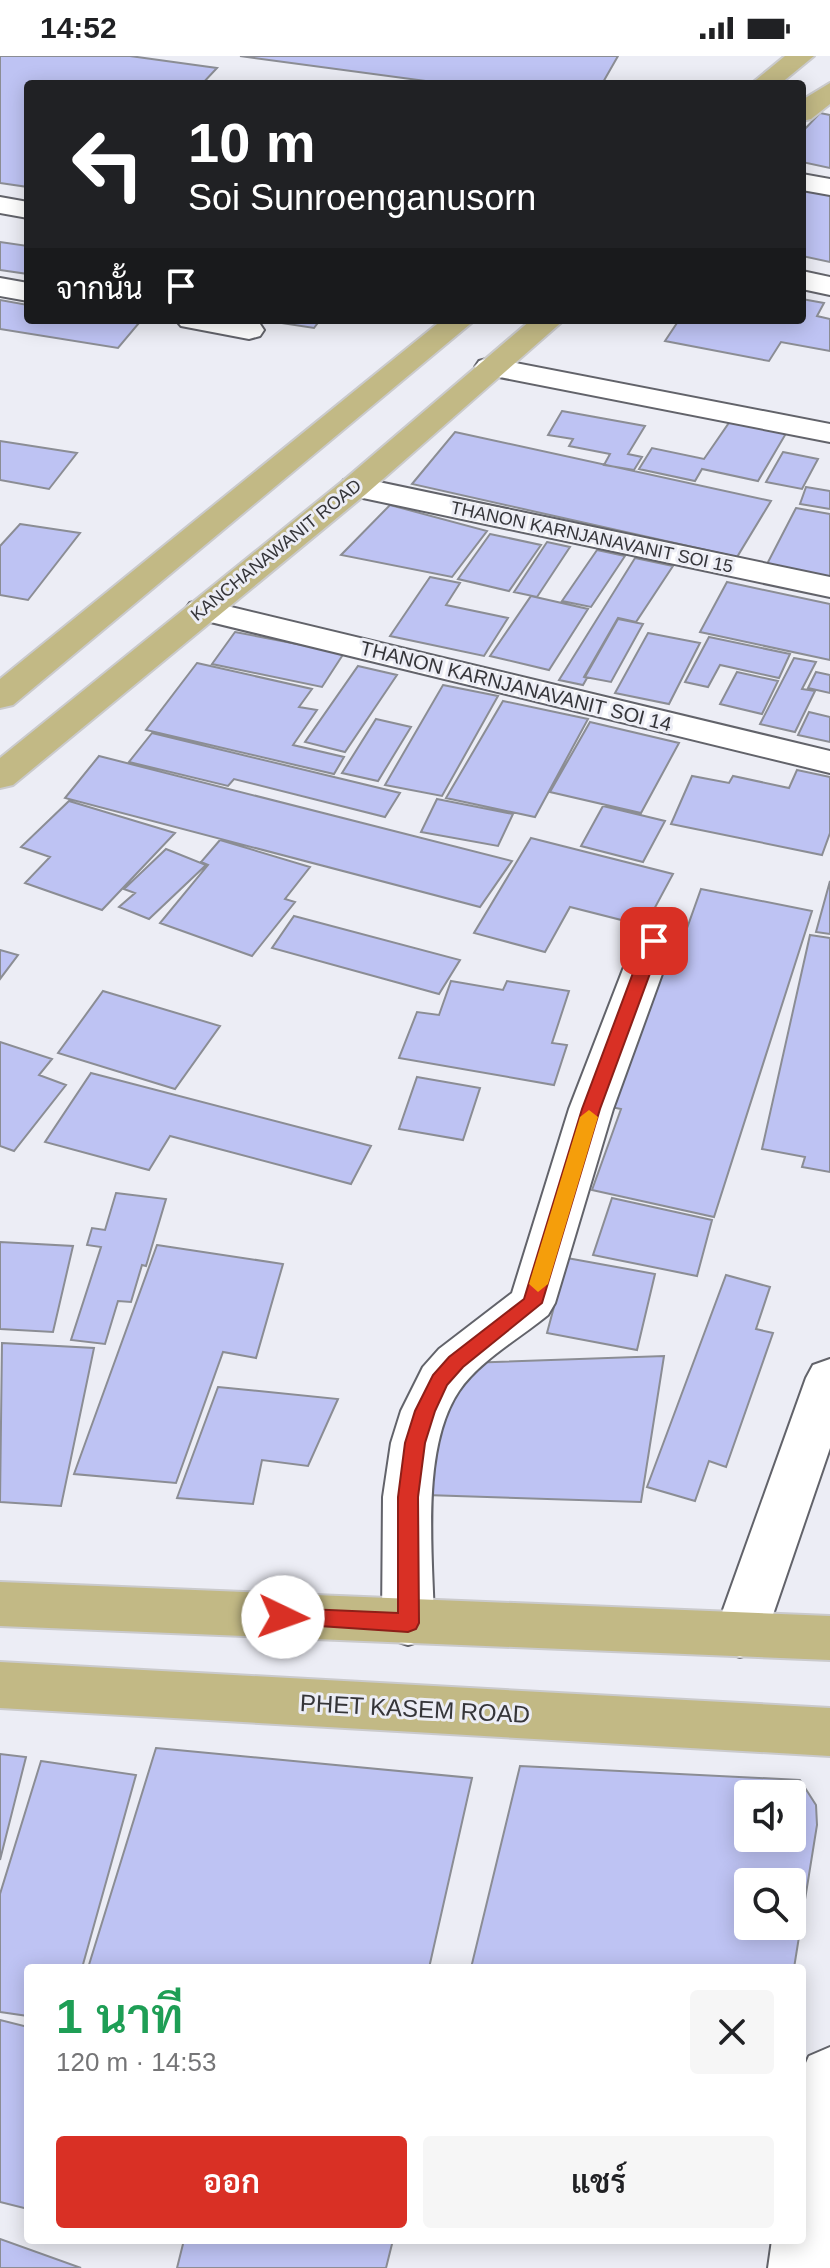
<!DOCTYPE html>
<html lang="th">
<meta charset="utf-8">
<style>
body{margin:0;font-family:Helvetica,Sarabun,sans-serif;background:#f6f6f6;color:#202124;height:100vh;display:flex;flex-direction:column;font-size:30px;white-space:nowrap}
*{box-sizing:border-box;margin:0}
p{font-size:26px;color:#757577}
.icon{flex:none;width:44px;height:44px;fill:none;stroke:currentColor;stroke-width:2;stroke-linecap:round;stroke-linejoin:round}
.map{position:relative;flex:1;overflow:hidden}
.sheet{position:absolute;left:24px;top:1908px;width:782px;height:280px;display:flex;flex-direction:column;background:#fff;border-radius:8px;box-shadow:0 4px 20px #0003}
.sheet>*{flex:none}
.banner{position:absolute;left:24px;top:24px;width:782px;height:244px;border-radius:8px;box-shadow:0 4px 20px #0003;background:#202124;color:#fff;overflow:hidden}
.controls{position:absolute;left:734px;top:1724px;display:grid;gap:16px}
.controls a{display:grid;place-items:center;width:72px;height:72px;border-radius:8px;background:#fff;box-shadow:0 4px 20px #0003;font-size:40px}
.pin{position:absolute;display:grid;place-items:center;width:68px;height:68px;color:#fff;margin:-34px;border-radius:16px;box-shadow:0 4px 12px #0006}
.me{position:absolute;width:88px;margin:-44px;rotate:93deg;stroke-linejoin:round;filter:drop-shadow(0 0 6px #0008)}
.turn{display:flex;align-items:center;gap:28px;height:168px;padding:0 32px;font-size:36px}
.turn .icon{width:104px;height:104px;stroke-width:2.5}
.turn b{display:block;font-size:56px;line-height:68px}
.then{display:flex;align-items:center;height:76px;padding:0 32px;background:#0003;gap:16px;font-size:30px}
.round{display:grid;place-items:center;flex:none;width:84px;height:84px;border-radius:8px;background:#f6f6f6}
.headline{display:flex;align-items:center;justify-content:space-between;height:136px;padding:0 32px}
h1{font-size:48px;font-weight:600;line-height:60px;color:#1e9e55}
.cta{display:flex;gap:16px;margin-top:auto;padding:16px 32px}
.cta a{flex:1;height:92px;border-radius:8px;background:#d93025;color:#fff;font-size:32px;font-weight:600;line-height:92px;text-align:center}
.cta a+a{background:#f6f6f6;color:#202124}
.status{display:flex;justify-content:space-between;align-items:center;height:56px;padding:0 40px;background:#fff;direction:ltr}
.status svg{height:22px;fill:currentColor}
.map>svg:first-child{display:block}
.building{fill:#bec3f3;stroke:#8b8d94;stroke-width:2;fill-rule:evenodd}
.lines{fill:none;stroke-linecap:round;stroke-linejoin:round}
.minor-casing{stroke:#62636a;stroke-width:4}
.major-casing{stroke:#cacacc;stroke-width:4}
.minor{fill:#fff;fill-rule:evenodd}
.major{fill:#c2b985;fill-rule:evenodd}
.route{fill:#d93025;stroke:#8d1f18;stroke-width:2}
.slow{fill:#f59e0b}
.labels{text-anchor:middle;stroke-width:6;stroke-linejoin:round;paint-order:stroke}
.far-street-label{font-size:18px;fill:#353539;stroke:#ecedf5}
.street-label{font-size:20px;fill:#353539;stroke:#ecedf5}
.near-street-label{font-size:24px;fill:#353539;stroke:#ecedf5}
</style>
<div class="status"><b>14:52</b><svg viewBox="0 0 49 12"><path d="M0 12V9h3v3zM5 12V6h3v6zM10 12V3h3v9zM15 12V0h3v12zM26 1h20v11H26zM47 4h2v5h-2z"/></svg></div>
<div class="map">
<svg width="830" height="2212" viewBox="0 0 830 2212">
<rect width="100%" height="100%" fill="#ecedf5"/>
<path class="building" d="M0 0H130L217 12 202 28H28V131L0 127Z
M240 0H618L602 28H448Z
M820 57 830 59V112L802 106V76Z
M802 129 830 135V206L802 200Z
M0 186 28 190V218L0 214Z
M802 243 824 247 817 260 830 263V295L781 286 769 305 665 285 679 264H802Z
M0 244 28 249V264L139 267 118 292 0 273Z
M262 264H320L314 272Z
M562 355 645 370 628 398 642 401 634 414 604 409 610 398 569 390 573 383 548 379Z
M733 361 788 374 758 425 702 413 695 425 639 413 652 392 704 403Z
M455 376 771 445 737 501 412 428Z
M0 385 77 397 49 433 0 424Z
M783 396 818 403 802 433 766 426Z
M806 431 830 435V453L800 448Z
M390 449 487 475 452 521 341 499Z
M796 452 830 458V523L766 510Z
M20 468 80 477 28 544 0 539V490Z
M490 478 541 489 509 535 458 523Z
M547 486 570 491 537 541 514 536Z
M597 494 625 500 591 551 562 545Z
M635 502 673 510 636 566 618 562 584 621 587 622 583 629 559 624Z
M430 521 460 527 446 549 508 562 484 600 390 580Z
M727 526 830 548V604L700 576Z
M531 540 588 553 549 614 490 600Z
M618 563 643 568 611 626 585 621Z
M235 576 344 597 322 631 212 608Z
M648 577 700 587 669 648 615 637Z
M709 581 790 598 779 622 720 609 708 631 685 626Z
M794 602 816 606 802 633 815 635 795 676 760 668Z
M197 607 312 633 299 651 317 654 293 689 344 701 334 718 146 674Z
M358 610 397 619 345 696 305 686Z
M737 616 778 625 762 658 720 648Z
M816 616 830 619V637L808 632Z
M443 629 498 640 442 740 385 729Z
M503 645 588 663 535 761 446 742Z
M809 656 830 661V686L798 679Z
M376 663 411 671 378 725 342 717Z
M590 666 679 687 641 757 550 736Z
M152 677 400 737 385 761 234 723 228 730 129 706Z
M99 700 512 805 480 851 65 742Z
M797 714 830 721V777L822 799 671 768 692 720 729 727 733 720 789 732Z
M437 743 513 758 498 790 421 776Z
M69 745 175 777 102 854 25 827 50 801 21 791Z
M603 750 665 765 643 806 581 790Z
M531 782 673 818 645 870 570 851 545 896 474 877Z
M220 784 310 811 285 843 295 846 252 900 160 867 208 809 201 806Z
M166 793 206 809 149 863 119 851 135 837 124 833Z
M830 825V878L816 876Z
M701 833 812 855 714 1161 592 1134 621 1053 601 1049 652 913 671 917Z
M294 860 460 904 439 938 272 892Z
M810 879 830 882V1116L802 1111 805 1101 762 1093Z
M0 894 18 899 0 923Z
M451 925 503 934 507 925 569 935 552 987 567 989 554 1029 399 1002 417 956 439 959Z
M103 935 220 970 175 1033 58 997Z
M0 986 52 1003 39 1019 66 1029 14 1095 0 1090Z
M91 1017 371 1090 351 1128 170 1080 149 1114 45 1086Z
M417 1021 480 1032 463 1084 399 1073Z
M116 1137 166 1143 146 1210 142 1209 131 1246 118 1245 105 1288 71 1284 101 1191 87 1189 92 1172 105 1174Z
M612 1142 712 1164 697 1220 593 1199Z
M0 1186 73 1190 53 1276 0 1273Z
M157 1189 283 1208 256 1302 223 1296 176 1427 74 1418Z
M567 1202 655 1218 637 1294 547 1277Z
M726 1219 770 1231 756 1273 773 1277 726 1411 709 1405 695 1445 647 1431Z
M2 1287 94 1292 61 1450 0 1446Z
M664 1300 641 1446 426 1439 430 1360 465 1307Z
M218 1331 338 1343 308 1410 262 1404 253 1448 177 1442Z
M156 1692 472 1722 429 1912H88Z
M0 1698 26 1701 0 1804Z
M41 1705 136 1719 82 1912H28V1960L0 1956V1838Z
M520 1710 800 1724 816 1749 817 1769 794 1912H471ZM748 1738H792V1782H748ZM748 1826H792V1870H748Z
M0 1964 28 1971V2153L0 2146Z
M0 2183 81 2212H0Z
M184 2184H393L386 2212H177Z"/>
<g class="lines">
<defs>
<path id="minor" d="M802 118 830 123V139L802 134Z
M0 141 28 146V162L0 157Z
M802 215 830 221V239L802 233Z
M0 222 28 227V245L0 240Z
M176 264H243L260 268 264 274 260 280 249 283 181 270Z
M490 302 830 368V386L479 317 475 311 479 305Z
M355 421 830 521V541L344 438 339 431 344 424Z
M202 544 830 695V717L190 561 185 554 190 547Z
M654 872 668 876 674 885 613 1053 555 1247 548 1259C520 1282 479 1305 459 1335 420 1393 433 1500 434 1567L426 1583 408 1589 390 1583 382 1567 383 1441 391 1387 401 1355 423 1311 439 1293 512 1237 569 1053 634 885 640 876Z
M830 1303V1392L766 1579 758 1595 740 1601 722 1595 714 1579 806 1322 813 1309Z
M830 1991V2212H768L772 2184H802V2016L809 2000Z"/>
<path id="major" d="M785 0H814L780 28H751Z
M830 27V48L811 63 802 65V44Z
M442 264H475L13 649 0 652V623Z
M531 264H564L366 438 13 729 0 732V702L344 424Z
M0 1526 830 1560V1604L0 1570Z
M0 1606 830 1652V1700L0 1652Z"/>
</defs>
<use href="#minor" class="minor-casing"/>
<use href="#major" class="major-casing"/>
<use href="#minor" class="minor"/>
<use href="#major" class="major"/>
</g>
<path class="route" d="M654 880 662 885 600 1053 542 1247 463 1311 447 1329 435 1355 425 1387 418 1441 419 1567 416 1573 408 1576 275 1567 272 1561 275 1554 283 1552 398 1557V1441L405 1387 415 1355 433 1319 449 1301 524 1243 582 1053 645 885Z"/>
<path class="slow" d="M589 1054 598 1061 548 1228 538 1236 529 1228 580 1061Z"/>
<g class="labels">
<g class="far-street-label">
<text transform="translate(592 481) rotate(12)" y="6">THANON KARNJANAVANIT SOI 15</text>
<text transform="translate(276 494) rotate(-39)" y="6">KANCHANAWANIT ROAD</text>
</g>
<g class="street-label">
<text transform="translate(516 630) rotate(14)" y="7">THANON KARNJANAVANIT SOI 14</text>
</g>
<g class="near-street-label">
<text transform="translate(415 1653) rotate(3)" y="8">PHET KASEM ROAD</text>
</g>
</g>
</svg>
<div class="controls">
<a><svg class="icon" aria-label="sound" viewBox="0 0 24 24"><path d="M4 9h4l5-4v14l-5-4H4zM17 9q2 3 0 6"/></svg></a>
<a><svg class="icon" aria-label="search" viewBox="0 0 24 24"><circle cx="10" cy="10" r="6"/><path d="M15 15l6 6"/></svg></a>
</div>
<div class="pin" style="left:654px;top:885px;background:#d93025"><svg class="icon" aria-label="arrive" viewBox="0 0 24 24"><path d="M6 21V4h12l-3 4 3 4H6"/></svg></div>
<svg class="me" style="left:283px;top:1561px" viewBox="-20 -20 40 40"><circle r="19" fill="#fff"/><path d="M0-13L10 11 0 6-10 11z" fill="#d93025"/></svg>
<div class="banner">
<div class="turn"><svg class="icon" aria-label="left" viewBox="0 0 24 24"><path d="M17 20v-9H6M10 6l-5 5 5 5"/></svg><div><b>10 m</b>Soi Sunroenganusorn</div></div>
<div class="then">จากนั้น<svg class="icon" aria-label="arrive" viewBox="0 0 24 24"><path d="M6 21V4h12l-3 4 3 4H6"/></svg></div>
</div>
<section class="sheet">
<div class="headline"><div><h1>1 นาที</h1><p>120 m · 14:53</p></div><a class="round"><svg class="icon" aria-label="close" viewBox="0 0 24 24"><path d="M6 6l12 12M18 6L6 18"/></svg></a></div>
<div class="cta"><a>ออก</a><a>แชร์</a></div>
</section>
</div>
